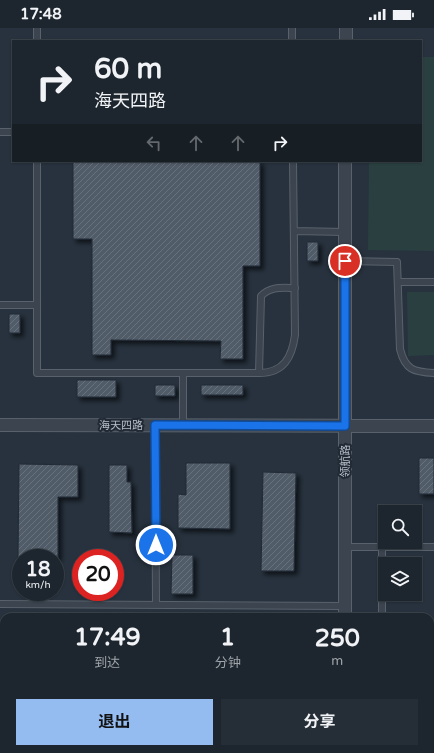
<!DOCTYPE html>
<html lang="zh">
<meta charset="utf-8">
<style>
body{margin:0;font-family:"Varela Round","Noto Sans SC",sans-serif;background:#252e36;color:#f1f3f6;height:100vh;display:flex;flex-direction:column;font-size:15px;white-space:nowrap}
*{box-sizing:border-box;margin:0}
p{font-size:13px;color:#a0a5aa}
.icon{flex:none;width:22px;height:22px;fill:none;stroke:currentColor;stroke-width:2;stroke-linecap:round;stroke-linejoin:round}
.map{position:relative;flex:1;overflow:hidden}
.panel{position:absolute;left:0px;top:585px;width:434px;height:140px;display:flex;flex-direction:column;background:#1d262e;border-radius:12px 12px 0 0;box-shadow:0 1px 3px #0004,0 0 0 1px #3b434a}
.panel>*{flex:none}
.guide{position:absolute;left:12px;top:12px;width:410px;height:122px;border-radius:0px;box-shadow:0 1px 3px #0004,0 0 0 1px #3b434a;background:#1d262e;color:#f1f3f6;overflow:hidden}
.controls{position:absolute;left:378px;top:477px;display:grid;gap:8px}
.controls a{display:grid;place-items:center;width:44px;height:44px;border-radius:0px;background:#1d262e;box-shadow:0 1px 3px #0004,0 0 0 1px #3b434a;font-size:20px}
.speed{position:absolute;left:12px;top:521px;display:flex;gap:8px;font-size:20px;font-weight:700;text-align:center}
.speed>*{display:grid;place-content:center;width:52px;height:52px;border-radius:50%;background:#1d262e;box-shadow:0 1px 3px #0004,0 0 0 1px #3b434a;line-height:1}
.speed small{font-size:10px;font-weight:400}
.speed .limit{border:6px solid #d22;background:#fff;color:#111}
.pin{position:absolute;display:grid;place-items:center;width:34px;height:34px;color:#fff;margin:-17px;border:2px solid #fff;border-radius:50%;box-shadow:0 1px 4px #0007}
.me{position:absolute;width:44px;margin:-22px;rotate:0deg;stroke-linejoin:round;filter:drop-shadow(0 0 3px #0008)}
.turn{display:flex;align-items:center;gap:14px;height:84px;padding:0 16px;font-size:18px}
.turn .icon{width:52px;height:52px;stroke-width:2.5}
.turn b{display:block;font-size:28px;line-height:34px}
.lanes{display:flex;align-items:center;height:38px;padding:0 16px;background:#0003;justify-content:center;gap:20px;direction:ltr}
.lanes .off{opacity:.35}
.eta{display:flex;justify-content:space-evenly;align-items:center;height:68px;text-align:center}
.eta b{font-size:24px;font-weight:700;line-height:28px}
.button{display:flex;gap:8px;margin-top:auto;padding:8px 16px}
.button a{flex:1;height:46px;border-radius:0px;background:#95bcf1;color:#111;font-size:16px;font-weight:700;line-height:46px;text-align:center}
.button a+a{background:#252e36;color:#f1f3f6}
.status{display:flex;justify-content:space-between;align-items:center;height:28px;padding:0 20px;background:#1d262e;direction:ltr}
.status svg{height:11px;fill:currentColor}
.map>svg:first-child{display:block}
.green{fill:#2a4040}
.building{fill:url(#building-hatch);stroke:#222b36;filter:url(#shadow)}
.lines{fill:none;stroke-linecap:round;stroke-linejoin:round}
.lane-casing{stroke:#59626c;stroke-width:8}
.street-casing{stroke:#59626c;stroke-width:14}
.lane{stroke:#3b444f;stroke-width:6}
.street{stroke:#3b444f;stroke-width:12}
.route-casing{stroke:#114b97;stroke-width:10}
.route{stroke:#1a73e8;stroke-width:7}
.labels{text-anchor:middle;stroke-width:4;stroke-linejoin:round;paint-order:stroke}
.street-label{font-size:11px;fill:#b7bfc9;stroke:#202934}
</style>
<div class="status"><b>17:48</b><svg viewBox="0 0 49 12"><path d="M0 12V9h3v3zM5 12V6h3v6zM10 12V3h3v9zM15 12V0h3v12zM26 1h20v11H26zM47 4h2v5h-2z"/></svg></div>
<div class="map">
<svg width="434" height="725" viewBox="0 0 434 725">
<defs>
<pattern id="building-hatch" width="6" height="6" patternUnits="userSpaceOnUse"><rect width="6" height="6" fill="#515b69"/><path d="M-1 1l2-2M0 6l6-6M5 7l2-2" fill="none" stroke="#68717d"/></pattern>
<filter id="shadow"><feDropShadow dx="3.5" dy="3.5" stdDeviation="2" flood-color="#0009"/></filter>
</defs>
<rect width="100%" height="100%" fill="#27323e"/>
<path class="green" d="M421 29H434V223L368 222 369 133H421Z
M407 264H434V327L408 328Z"/>
<path class="building" d="M73 133H260V238H243V331H220L221 313 111 312V327H92V211H73Z
M307 214H318V233H307Z
M9 286H20V305H9Z
M77 352H116V369H77Z
M155 357H175V368H155Z
M201 357H243V367H201Z
M419 430H434V466H419Z
M186 435H230V501L178 500V466L186 467Z
M19 436 78 437V469H58V530H18Z
M109 437H127V454H131L132 505 109 504Z
M263 444 296 445 294 543H261Z
M172 527H193V566H171Z"/>
<g class="lines">
<defs>
<path id="lane" d="M37 0V13
M292 0V13
M0 104H13
M37 133V345H259C284 345 292 329 295 307L293 133
M294 203 345 204
M345 233 397 234 400 321C405 342 414 344 434 345
M398 254H434
M0 277H37
M183 345V397
M259 345 261 268C271 258 282 260 295 260
M155 397 156 577
M345 519H434
M382 519V589
M0 576 345 578
M0 703H4
M383 721V725
M20 725V721
M154 725V721"/>
<path id="street" d="M346 13V0
M0 397 434 398
M345 589V133
M346 721V725"/>
</defs>
<use href="#lane" class="lane-casing"/>
<use href="#street" class="street-casing"/>
<use href="#lane" class="lane"/>
<use href="#street" class="street"/>
</g>
<g class="lines">
<defs>
<path id="route" d="M156 517 155 397 345 398V233"/>
</defs>
<use href="#route" class="route-casing"/>
<use href="#route" class="route"/>
</g>
<g class="labels">
<g class="street-label">
<text x="121" y="401">海天四路</text>
<text transform="translate(345 433) rotate(-90)" y="4">领航路</text>
</g>
</g>
</svg>
<div class="controls">
<a><svg class="icon" aria-label="search" viewBox="0 0 24 24"><circle cx="10" cy="10" r="6"/><path d="M15 15l6 6"/></svg></a>
<a><svg class="icon" aria-label="layers" viewBox="0 0 24 24"><path d="M12 4l9 5-9 5-9-5zM3 14l9 5 9-5"/></svg></a>
</div>
<div class="speed"><div>18<small>km/h</small></div><div class="limit">20</div></div>
<div class="pin" style="left:345px;top:233px;background:#d93025"><svg class="icon" aria-label="arrive" viewBox="0 0 24 24"><path d="M6 21V4h12l-3 4 3 4H6"/></svg></div>
<svg class="me" style="left:156px;top:517px" viewBox="-20 -20 40 40"><circle r="17" fill="#1a73e8" stroke="#fff" stroke-width="3"/><path d="M0-11L8 9 0 5-8 9z" fill="#fff"/></svg>
<div class="guide">
<div class="turn"><svg class="icon" aria-label="right" viewBox="0 0 24 24"><path d="M7 20v-9h11M14 6l5 5-5 5"/></svg><div><b>60 m</b>海天四路</div></div>
<div class="lanes"><svg class="icon off" aria-label="left" viewBox="0 0 24 24"><path d="M17 20v-9H6M10 6l-5 5 5 5"/></svg><svg class="icon off" aria-label="ahead" viewBox="0 0 24 24"><path d="M12 20V5M6 11l6-6 6 6"/></svg><svg class="icon off" aria-label="ahead" viewBox="0 0 24 24"><path d="M12 20V5M6 11l6-6 6 6"/></svg><svg class="icon" aria-label="right" viewBox="0 0 24 24"><path d="M7 20v-9h11M14 6l5 5-5 5"/></svg></div>
</div>
<section class="panel">
<div class="eta">
<div><b>17:49</b><p>到达</p></div>
<div><b>1</b><p>分钟</p></div>
<div><b>250</b><p>m</p></div>
</div>
<div class="button"><a>退出</a><a>分享</a></div>
</section>
</div>
